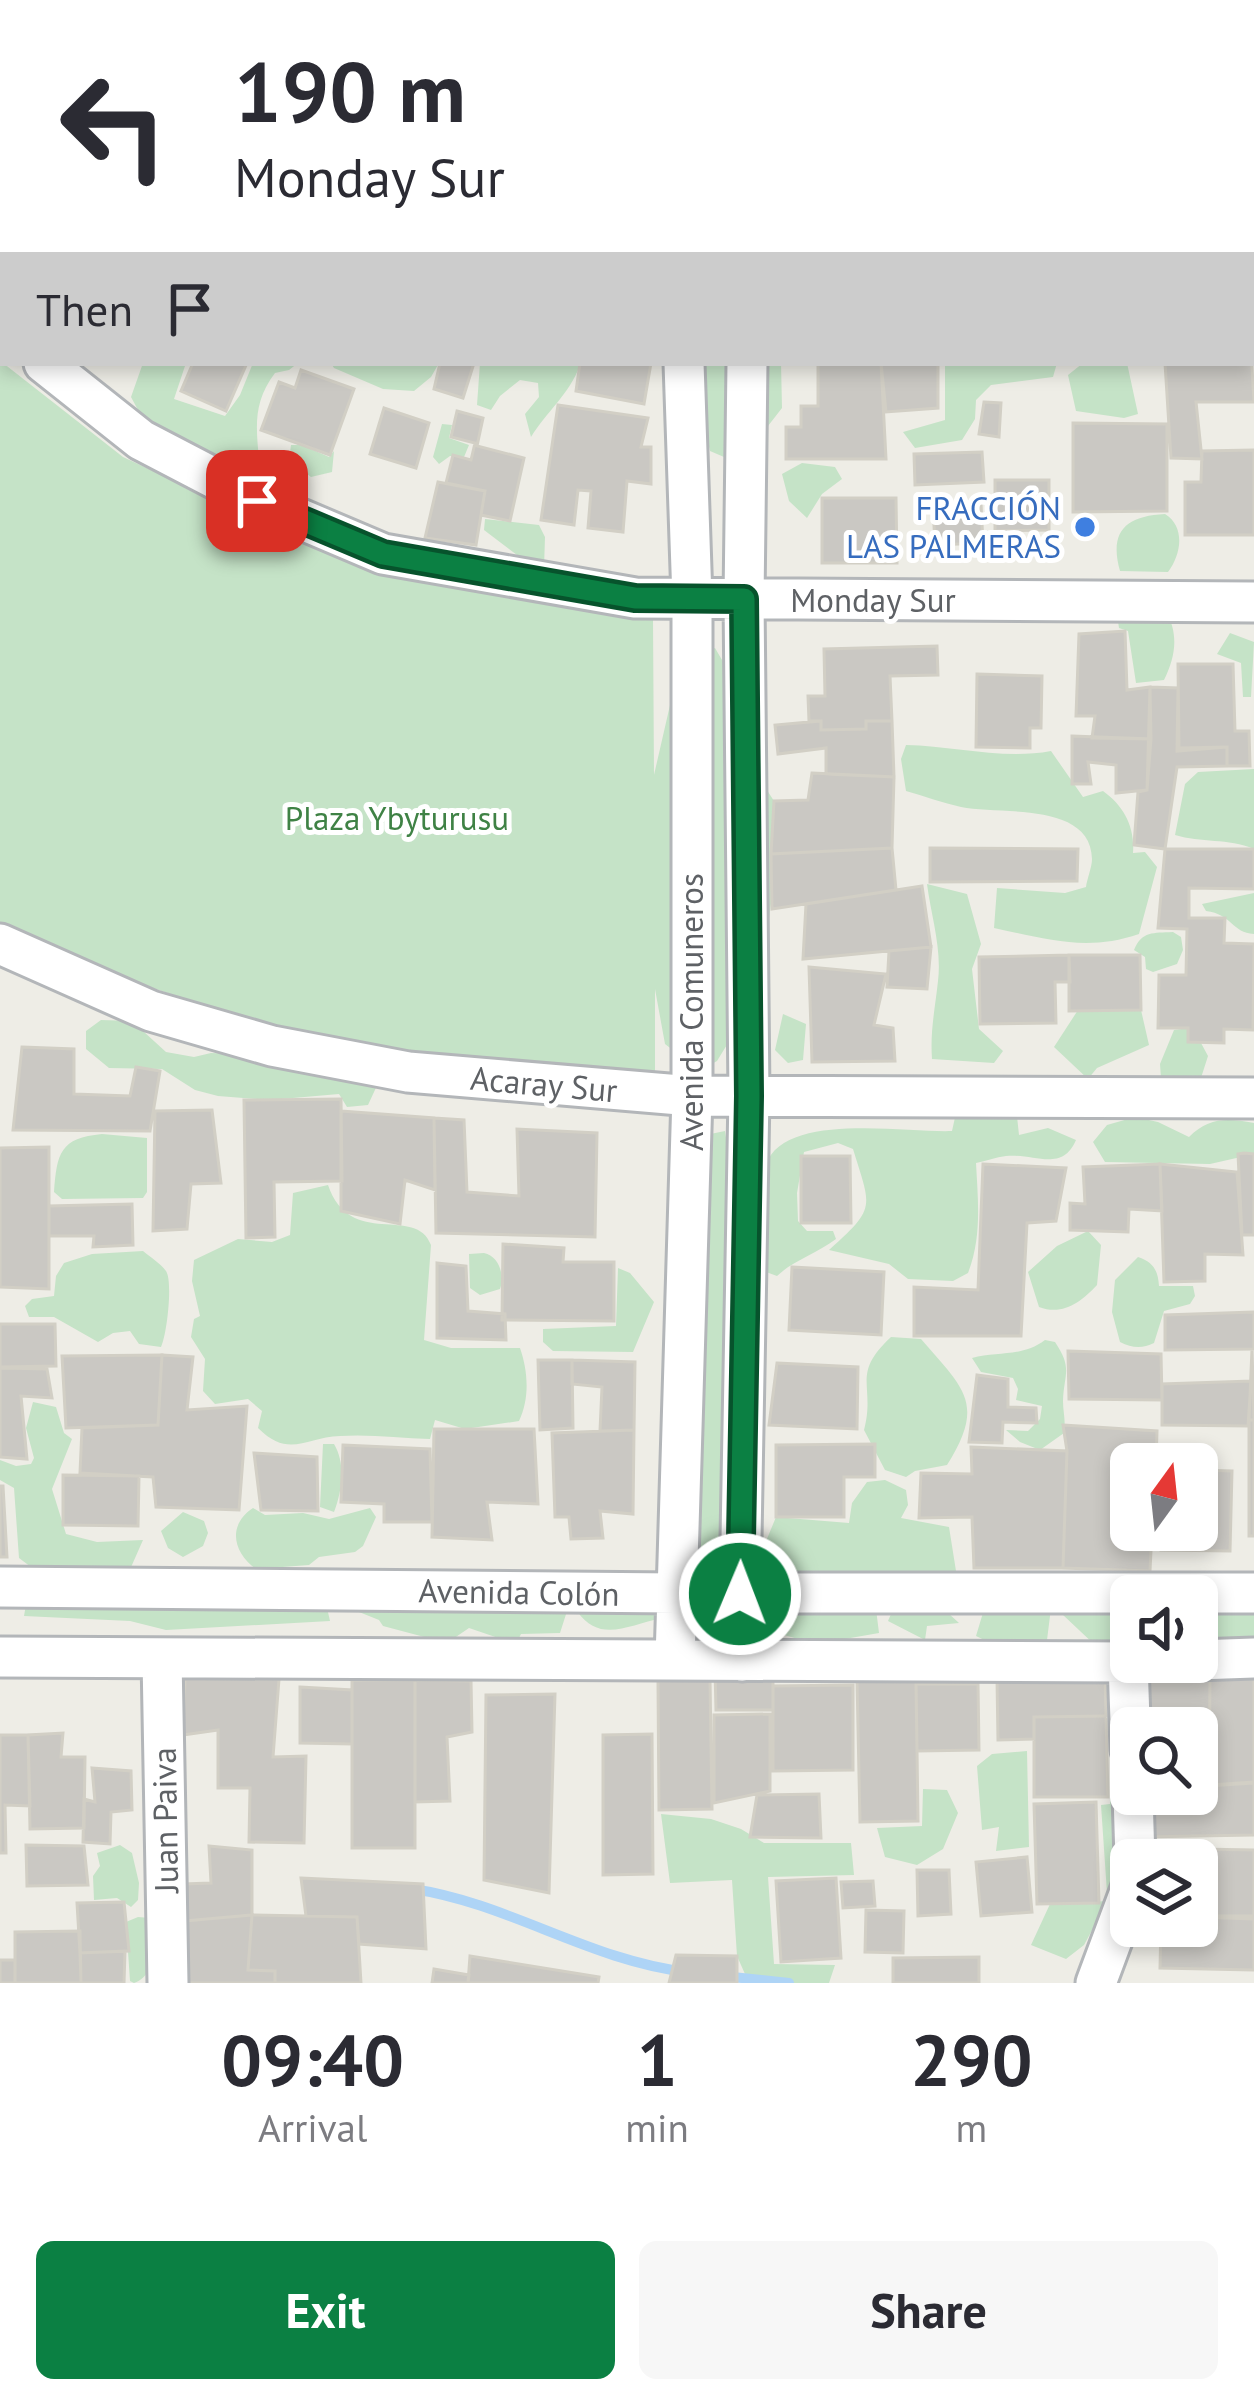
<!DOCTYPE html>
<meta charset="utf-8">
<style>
body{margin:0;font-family:"PT Sans",sans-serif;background:#f7f7f7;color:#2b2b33;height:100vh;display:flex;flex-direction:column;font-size:45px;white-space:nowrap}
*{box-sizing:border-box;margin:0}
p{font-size:39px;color:#7c7c81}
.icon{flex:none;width:66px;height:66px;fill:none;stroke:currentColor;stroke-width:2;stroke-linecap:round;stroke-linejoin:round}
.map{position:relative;height:1983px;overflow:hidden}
.side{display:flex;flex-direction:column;background:#fff;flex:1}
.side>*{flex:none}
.guide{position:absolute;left:0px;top:0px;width:1254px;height:366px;box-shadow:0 6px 18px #0003;background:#fff;color:#2b2b33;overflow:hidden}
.needle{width:78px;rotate:15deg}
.buttons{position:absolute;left:1110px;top:1443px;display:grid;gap:24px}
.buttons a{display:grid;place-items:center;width:108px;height:108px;border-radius:18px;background:#fff;box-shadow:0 6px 18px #0003;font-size:60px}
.pin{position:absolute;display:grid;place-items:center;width:102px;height:102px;color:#fff;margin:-51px;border-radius:24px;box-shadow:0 6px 18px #0006}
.me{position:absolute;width:132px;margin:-66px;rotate:1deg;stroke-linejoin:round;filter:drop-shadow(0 0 9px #0008)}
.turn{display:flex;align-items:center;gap:42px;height:252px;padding:0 36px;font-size:54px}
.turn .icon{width:156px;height:156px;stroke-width:2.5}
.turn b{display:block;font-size:84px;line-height:102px}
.then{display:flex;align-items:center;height:114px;padding:0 36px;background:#0003;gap:24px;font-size:45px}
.eta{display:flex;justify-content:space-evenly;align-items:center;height:204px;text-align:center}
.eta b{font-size:72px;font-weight:700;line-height:84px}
.action{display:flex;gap:24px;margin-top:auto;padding:24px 36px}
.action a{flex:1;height:138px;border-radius:18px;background:#0b8043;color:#fff;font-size:48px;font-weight:700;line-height:138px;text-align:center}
.action a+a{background:#f7f7f7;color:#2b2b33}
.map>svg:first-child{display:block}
.green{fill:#c5e3c7}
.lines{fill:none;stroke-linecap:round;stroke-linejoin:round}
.stream{stroke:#aed4f6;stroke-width:10}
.building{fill:#cac8c3;stroke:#d2cfc5;stroke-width:3}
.minor-casing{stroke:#b3b6b9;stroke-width:45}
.minor{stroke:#fff;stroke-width:39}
.route-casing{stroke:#07532c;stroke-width:30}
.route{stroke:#0b8043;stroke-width:21}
.shop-dot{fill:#3f7fe0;stroke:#fff;stroke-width:4.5}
.labels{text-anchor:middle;stroke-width:10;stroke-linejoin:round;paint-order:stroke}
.shop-label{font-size:33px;fill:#366cbe;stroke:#fff;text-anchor:end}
.street-label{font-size:33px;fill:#5e6165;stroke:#fff}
.park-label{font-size:33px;fill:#3f8245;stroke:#fff}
</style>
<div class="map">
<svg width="1254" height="1983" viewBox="0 0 1254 1983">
<rect width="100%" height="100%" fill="#eeede6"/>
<path class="green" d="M400 0H660L405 3Z
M0 357 3 363 123 457 371 572 653 620 654 775 673 692 671 662 715 648 732 677 746 758 774 801 772 895 760 991 717 1061 700 1071 665 1044 655 989V1073L348 1053 0 937Z
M143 363H186L174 399 225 416 240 395 253 363H298L289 370 275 373C253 402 256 427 259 459L245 466 198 450 145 423 131 397Z
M331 363H439L431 377 414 391 383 389 334 368Z
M480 363H579L580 365C569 395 547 411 531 437L525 414 539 397 538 383 520 380 500 396 491 410 477 405Z
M695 363H739L731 460 710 451 694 381Z
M765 363H781L782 408 768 426Z
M945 363H1057L1053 377 991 385 976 400 975 419 962 440 915 448 903 432 945 420Z
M1083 363H1127L1138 414 1124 418 1076 411 1068 375Z
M442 424 452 425 449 438 469 445 464 457 450 456 439 464 433 457Z
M291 445H302L329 457 334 451 332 472 311 477 289 460Z
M802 463 835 467 842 479 822 494 807 518 789 501 782 474Z
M1165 514C1186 527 1181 555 1168 572L1120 571C1109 532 1125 516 1165 514Z
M485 519 539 525 545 537 544 568 521 558 484 530Z
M1115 601 1165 609C1179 634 1176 655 1164 680L1136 683 1128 631 1119 628Z
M1230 633 1254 642 1251 697H1243L1241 663 1217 654Z
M906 745C954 746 1004 760 1051 751L1083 797 1103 791C1124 806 1135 827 1133 853L1145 852 1157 867 1139 934C1087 952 1046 939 994 928L997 888 1065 893 1086 887C1087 879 1092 867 1092 859 1091 801 999 815 961 807 943 803 924 796 906 791L901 759Z
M1254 769V849C1228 838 1201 843 1175 835L1185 784 1198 772Z
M927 884 967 894 981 944 972 969 979 1029 1003 1051 994 1063 932 1059C930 1031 935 1009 938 981 942 949 931 915 927 884Z
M1254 893V934C1232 933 1232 914 1206 911L1202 904Z
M1173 932 1181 937 1183 950 1177 964 1153 972 1146 969 1145 957 1134 950C1142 931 1153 933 1173 932Z
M1078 1010H1141L1149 1045 1097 1068 1088 1079 1054 1047Z
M783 1014 806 1024 803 1060 788 1063 775 1050Z
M101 1020 132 1021 166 1052 194 1057 211 1053 274 1055 380 1079 368 1105 347 1107 339 1094 270 1100 218 1096 195 1090 162 1069 109 1068 86 1049V1031Z
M1188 1028V1042L1201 1043 1208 1056 1200 1081 1168 1085 1161 1078 1160 1064 1174 1030Z
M962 1086 1016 1107 1019 1135 1048 1128 1076 1140C1062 1173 1034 1153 1006 1156 996 1157 986 1161 976 1163 978 1201 982 1237 968 1273L953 1281 908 1279 889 1264 829 1250C877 1207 871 1208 853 1149L838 1143 804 1152 797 1193 798 1221 807 1231H833L836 1239C816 1254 794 1260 777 1276L761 1270C762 1238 756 1196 766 1165 783 1111 907 1133 952 1131Z
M1135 1117 1158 1122 1189 1137C1209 1117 1227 1118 1254 1123V1154L1210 1164 1105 1162 1093 1142 1107 1125Z
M725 1131 729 1158 725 1567 714 1575 663 1547 691 1138Z
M102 1134 147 1138V1192L143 1198 62 1199 54 1192C57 1153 60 1138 102 1134Z
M328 1185C350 1250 416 1204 431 1245L424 1340 451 1348H520C528 1371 530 1398 519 1421L465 1429 435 1420 430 1439C400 1438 369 1434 340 1436 306 1437 289 1459 258 1428L262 1411 248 1399 215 1404 203 1391 205 1359 191 1337 194 1319 200 1316 192 1281 194 1260 238 1239 272 1242 290 1235 293 1193Z
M1088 1231 1101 1245 1097 1285C1081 1302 1063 1316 1039 1307L1028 1272 1057 1246Z
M143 1251C150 1257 160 1263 166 1271 173 1281 167 1335 161 1347L139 1344 130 1331 113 1333 98 1342 54 1317H29L25 1306 32 1299 54 1296 56 1276 64 1263 92 1254Z
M484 1253C499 1256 505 1275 500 1289L480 1295 470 1288 469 1254Z
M1138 1257C1153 1262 1158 1270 1159 1286H1193L1195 1296 1190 1304 1164 1311 1154 1343C1142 1349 1132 1348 1120 1342L1112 1312 1115 1280Z
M618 1268 630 1273 654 1302 633 1352 553 1351 543 1342V1329L616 1326Z
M891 1337 921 1339C964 1389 986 1403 947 1465L915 1471 906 1477 885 1470 864 1430C876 1385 850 1375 891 1337Z
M1045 1340 1055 1342C1073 1369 1064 1373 1063 1401 1063 1412 1066 1421 1064 1433L1040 1450 1020 1442 1006 1430 1028 1431 1040 1419 1042 1406 1016 1400 1018 1389 1013 1378 981 1372 972 1358C998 1351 1023 1357 1045 1340Z
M33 1402 56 1407 64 1433 72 1439 52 1489 66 1534 97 1542 143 1540 128 1574 39 1573 19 1558 14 1488 0 1480V1460L16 1466 31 1464 34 1458 26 1428Z
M323 1444H334C346 1464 342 1491 334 1512L320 1507Z
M885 1480 906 1490 908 1505 901 1518 949 1527 956 1571 952 1581 879 1579 853 1572 783 1573 768 1562 762 1551 776 1517 849 1523 852 1503 867 1482Z
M253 1508 265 1515 303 1513 329 1519 370 1508 376 1517 363 1546 355 1552 319 1557 309 1565 256 1569C233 1553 227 1525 253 1508Z
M183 1512 204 1521 208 1533 203 1546 183 1557 168 1548 161 1531Z
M1099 1583 1254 1584V1650L1197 1651V1596H1131V1649L1097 1647 1062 1614Z
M1054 1584 1046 1648 1005 1650 976 1636 985 1606Z
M874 1593 879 1633 816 1644 777 1633 772 1606Z
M27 1599H325L330 1621 166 1630 130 1621 24 1616Z
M646 1599 662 1618C628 1625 600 1644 577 1611Z
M897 1600 947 1612 959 1623 927 1626 925 1640 888 1621Z
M349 1608H568L560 1633 521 1634 516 1644 469 1628 447 1643 383 1626 379 1620Z
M1126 1749 1125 1884 1107 1893 1101 1805 1110 1804 1111 1750Z
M1027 1751 1029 1847 996 1851 999 1827 982 1830 977 1766 992 1754Z
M923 1789 947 1790 958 1813 943 1849 917 1865 885 1857 877 1828 922 1826Z
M661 1814 711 1819 741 1829 764 1843H851L854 1875 768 1877 774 1964 835 1965 829 1983H749L737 1956 732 1880 670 1883Z
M120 1845 132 1853 139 1883 138 1900 131 1907 117 1898 94 1900 93 1876 100 1866 97 1853Z
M1108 1901 1084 1945 1066 1959 1031 1945 1050 1904Z
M138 1917 150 1918C151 1942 159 1974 134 1983L130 1981 126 1922Z"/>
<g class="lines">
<path class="stream" d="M413 1889C508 1903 591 1961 687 1972
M723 1976 789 1983"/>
</g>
<path class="building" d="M55 0H130L125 3Z
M141 0H244L246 3H143Z
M824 0H895V3H824Z
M996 0H1075L996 3Z
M1075 0H1170V3H1075Z
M1170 0H1247V3H1171Z
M0 143 3 147 0 202Z
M1251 181H1254V255H1251Z
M1251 350 1254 402H1196L1202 459 1171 458 1165 363H1251Z
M193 363H247L226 411 181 391Z
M440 363H474L463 398 434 389Z
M580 363H651L644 404 576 391Z
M818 363H881L886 459H786V427H801V406H818Z
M881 363H938V408L886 412Z
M301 370 354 389 330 455 261 430 279 382 295 388Z
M984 402 1001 403 999 437 979 434Z
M558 405 648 418 641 447H651V484L627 481 623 532 588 528 591 491 578 490 574 525 541 520Z
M384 408 429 423 416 468 370 454Z
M457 411 483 418 477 446 524 458 510 521 481 515 485 491 446 483 453 455 471 460 475 443 451 437Z
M1073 423 1167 424V511L1073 512Z
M1254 450V535H1185V482H1201L1202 451Z
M982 452 984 482 915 485 914 454Z
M995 480H1049V530L995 531Z
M438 482 485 491 476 545 425 538Z
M822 498H896L897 563H822Z
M981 504 983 543 935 545 933 506Z
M1125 631 1127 690 1150 687 1151 739 1092 738 1095 716H1076L1079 634Z
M937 646 938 675 890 676 892 721H866V729L821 730V721H809L808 696H825L824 649Z
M1178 664H1233L1235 731H1249L1250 766H1227V747L1179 748Z
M977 674 1042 676 1041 728H1030V748L976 747Z
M1150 687 1178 688 1177 751 1227 747V766L1177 767 1165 849 1134 845 1138 792 1147 790Z
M821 721V730L866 729V721H892L894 777 826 774V748L778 754 775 725Z
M1072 736 1151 739 1147 790 1116 793V765L1088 762 1091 784H1072Z
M812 773 894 777 892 848 771 854 774 801 808 800Z
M892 848 896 890 772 909 771 854Z
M930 848 1078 849 1077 881 930 882Z
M1165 849H1254V889L1189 888V918H1225L1224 943 1254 944 1253 1030 1224 1029V1043L1188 1042V1028H1158L1159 975H1186L1187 929 1158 928Z
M922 886 931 947 803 959 806 904Z
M931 947 927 989 887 987 889 951Z
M1069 955 1070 982H1055L1056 1023 980 1024 979 957Z
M1069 955H1140L1141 1010 1069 1011Z
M809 967 886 974 874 1025 893 1028 895 1061 812 1062Z
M22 1047 74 1049V1094L130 1096 136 1067 160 1071 150 1131 13 1130Z
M341 1099 342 1181 274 1182 275 1237 246 1238 244 1100Z
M212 1110 221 1183 191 1184 187 1229 153 1231 155 1111Z
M341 1111 434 1118 435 1190 405 1180 400 1224 341 1211Z
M434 1118 464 1120 467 1192 519 1196 517 1129 597 1133 595 1237 436 1233Z
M49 1147V1289L0 1287V1148Z
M1244 1153 1254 1154V1235H1242L1238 1154Z
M801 1156H850L851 1223H801Z
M983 1164 1066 1168 1056 1221 1027 1223 1021 1336H914V1287L978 1290Z
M1160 1164 1162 1211 1129 1209 1128 1232 1070 1230V1203L1085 1204 1083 1167Z
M1160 1164 1237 1172 1243 1255 1205 1254V1281L1164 1282Z
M132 1204 133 1245 93 1247 94 1236H49V1206Z
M503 1244 564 1248 563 1262H614V1321L502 1320Z
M437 1263 466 1266 468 1311 505 1314 506 1340 437 1338Z
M792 1267 884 1272 881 1335 789 1330Z
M1254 1312V1349L1165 1350V1315Z
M0 1324H55L56 1366 0 1367Z
M1252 1349 1254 1420H1249Z
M1068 1351 1161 1354 1162 1400 1069 1399Z
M162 1355 158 1425 66 1428 62 1356Z
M162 1355 193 1357 187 1410 247 1406 239 1510 156 1507 153 1477 80 1473 82 1428 158 1425Z
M538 1360H572L573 1428 540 1430Z
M572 1360 635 1362 634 1430 600 1431 602 1387 572 1384Z
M777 1363 858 1367 857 1429 769 1425Z
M0 1368 47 1369 52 1398 21 1396 27 1459 0 1457Z
M977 1375 1008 1379V1407L1036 1408 1037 1423 1003 1422 1002 1443 969 1442Z
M1251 1381 1248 1426 1162 1425V1384Z
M1249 1420H1254V1536H1249Z
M1063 1425 1157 1431 1156 1464H1131V1530H1152L1150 1571 1063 1568 1067 1451Z
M434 1429H534L538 1504 487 1502 492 1540 432 1537Z
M634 1430 633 1514 600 1511 603 1538 571 1539 569 1517H555L552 1433Z
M875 1444V1477H844V1517H776V1445Z
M343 1445 430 1449 432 1522H384V1504L341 1502Z
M971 1447 1067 1451 1063 1568H974L972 1517 919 1518 921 1473 972 1474Z
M254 1453 317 1457 318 1511 261 1510Z
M1197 1470 1232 1471 1230 1551 1161 1550 1162 1530H1197Z
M63 1475 139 1476 138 1526 63 1525Z
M0 1486H3L7 1557H0Z
M773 1668V1710H716L715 1669Z
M1137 1674 1210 1676 1209 1786 1197 1787V1728H1140Z
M1254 1675V1783L1209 1786 1210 1676Z
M1105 1676 1106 1716 1034 1717V1739L998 1740 997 1678Z
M916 1678 918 1821 860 1822 857 1679Z
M185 1679H279L273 1757 306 1756 304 1843 249 1842 250 1788H218V1730L183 1735Z
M352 1680H415V1848H352Z
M415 1680 471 1681 472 1732 447 1737 450 1801 415 1802Z
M710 1680 712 1809 659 1810 658 1681Z
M916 1684H978L979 1750 917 1751Z
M853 1685V1770L773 1771V1686Z
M300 1687 352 1690V1744L300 1743Z
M555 1694 549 1893 484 1880 486 1695Z
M770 1714V1791L714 1803V1715Z
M1106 1716 1108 1797H1034V1717Z
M63 1733 61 1757H85L84 1828 30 1829 28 1735Z
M652 1734 653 1874 603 1875V1735Z
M0 1735H28L30 1806 5 1805 6 1853H0Z
M92 1768 131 1771 132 1810 111 1812 110 1844 83 1842 84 1799 95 1802Z
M1254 1782V1835L1142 1837 1143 1794H1197V1786Z
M819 1794 821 1838 750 1837 757 1795Z
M1096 1802 1099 1903 1037 1904 1034 1804Z
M26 1845 84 1846 88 1885 27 1886Z
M209 1846 252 1850V1915L184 1921V1884L211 1883Z
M1144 1848 1254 1850V1916H1197V1860H1144Z
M1027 1857 1032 1912 981 1916 976 1862Z
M917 1870H949L951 1914 918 1916Z
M301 1878 423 1884 426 1949 359 1944 357 1917 306 1916Z
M836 1878 841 1958 781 1962 776 1881Z
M873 1881 875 1906 843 1908 841 1882Z
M124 1902 129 1951 80 1953 77 1903Z
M866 1910 904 1911 903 1953 865 1952Z
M252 1915 248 1970 275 1971V1983H184V1921Z
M252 1915 357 1917 361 1983H275V1971L248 1970Z
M1197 1917 1254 1919V1970L1160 1968 1161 1926H1197Z
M80 1931 81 1983H15V1932Z
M125 1951 124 1983H81L80 1953Z
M676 1955 737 1956V1983H669Z
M470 1956 599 1977 598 1983H468Z
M979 1957V1983H893V1958Z
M0 1960H15V1983H0Z
M434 1969 469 1975 468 1983H432Z"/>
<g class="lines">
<defs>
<path id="minor" d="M364 0 370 3
M677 3V0
M756 3V0
M1251 90H1254
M0 328 3 331
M44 363 141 440 258 501 383 554 635 598 1254 602
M0 944 151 1011 272 1046 408 1072 692 1096 1254 1098
M0 1587 676 1593H1254
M0 1657 1131 1662
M162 1658 168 1983
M675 1660 692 1096V599L684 363
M1197 1660 1254 1658
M742 1661 740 1594 749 1095 744 599 747 363
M1128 1662 1131 1750
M1133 1794 1135 1860
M1096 1983 1131 1889"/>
</defs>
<use href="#minor" class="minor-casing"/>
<use href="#minor" class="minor"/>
</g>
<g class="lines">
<defs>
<path id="route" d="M257 501 383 554 635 598 744 599 749 1096 740 1594"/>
</defs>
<use href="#route" class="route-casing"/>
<use href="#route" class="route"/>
</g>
<circle class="shop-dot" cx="1085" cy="527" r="12"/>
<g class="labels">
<g class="shop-label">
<text x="1061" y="520">FRACCIÓN<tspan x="1061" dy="38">LAS PALMERAS</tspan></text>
</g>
<g class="street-label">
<text x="873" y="612">Monday Sur</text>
<text transform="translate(691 1012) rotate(-90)" y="12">Avenida Comuneros</text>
<text transform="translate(544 1084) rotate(5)" y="12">Acaray Sur</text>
<text transform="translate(519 1592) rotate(1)" y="12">Avenida Colón</text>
<text transform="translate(165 1820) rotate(-91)" y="12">Juan Paiva</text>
</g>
<g class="park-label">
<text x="397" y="830">Plaza Ybyturusu</text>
</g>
</g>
</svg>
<div class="buttons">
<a><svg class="needle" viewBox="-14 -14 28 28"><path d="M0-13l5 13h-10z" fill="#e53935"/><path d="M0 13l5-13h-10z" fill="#7c7c81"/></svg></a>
<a><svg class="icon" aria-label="sound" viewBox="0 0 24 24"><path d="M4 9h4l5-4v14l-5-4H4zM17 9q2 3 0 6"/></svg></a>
<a><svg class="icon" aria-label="search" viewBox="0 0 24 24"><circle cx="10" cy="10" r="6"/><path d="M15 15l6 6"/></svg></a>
<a><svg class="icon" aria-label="layers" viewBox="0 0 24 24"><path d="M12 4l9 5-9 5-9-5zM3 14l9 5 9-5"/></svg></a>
</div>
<div class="pin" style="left:257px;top:501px;background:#d93025"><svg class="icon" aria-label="arrive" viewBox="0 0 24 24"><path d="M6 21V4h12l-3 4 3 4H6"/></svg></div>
<svg class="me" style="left:740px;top:1594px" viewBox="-20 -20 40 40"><circle r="17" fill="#0b8043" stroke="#fff" stroke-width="3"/><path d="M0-11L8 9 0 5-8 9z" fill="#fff"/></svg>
<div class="guide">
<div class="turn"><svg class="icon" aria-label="left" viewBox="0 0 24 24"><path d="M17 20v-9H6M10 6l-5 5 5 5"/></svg><div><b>190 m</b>Monday Sur</div></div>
<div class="then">Then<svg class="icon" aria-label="arrive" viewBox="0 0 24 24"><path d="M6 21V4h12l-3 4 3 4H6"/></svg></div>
</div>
</div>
<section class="side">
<div class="eta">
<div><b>09:40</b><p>Arrival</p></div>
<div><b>1</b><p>min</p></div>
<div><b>290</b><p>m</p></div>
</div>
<div class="action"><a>Exit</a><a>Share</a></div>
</section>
